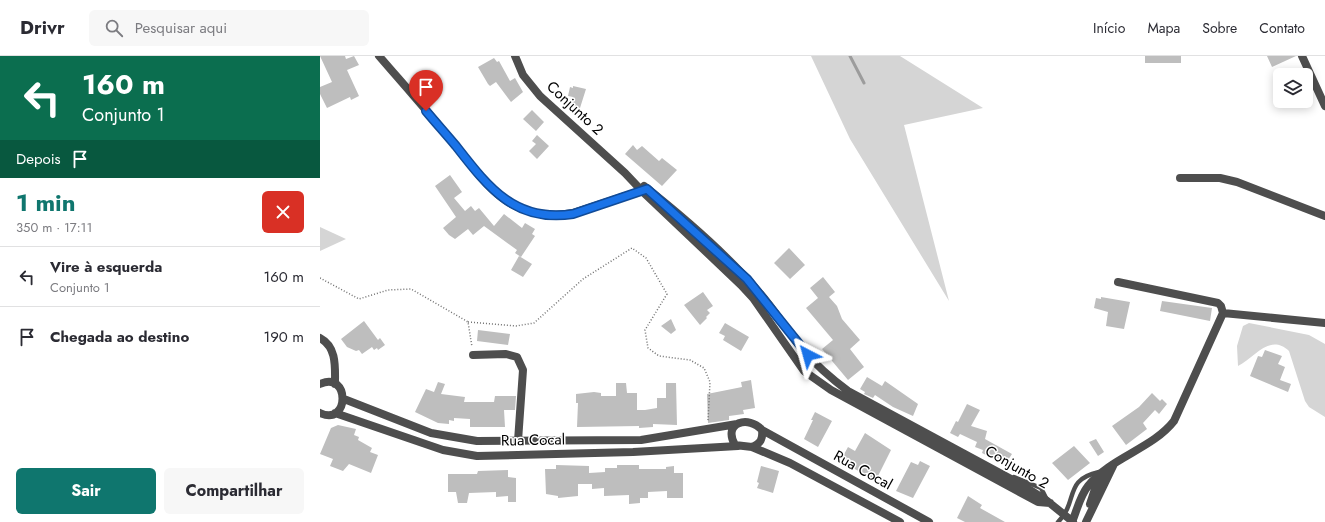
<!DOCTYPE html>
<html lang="pt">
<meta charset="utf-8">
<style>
body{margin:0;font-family:Jost,sans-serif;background:#f7f7f7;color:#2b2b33;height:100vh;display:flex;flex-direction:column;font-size:15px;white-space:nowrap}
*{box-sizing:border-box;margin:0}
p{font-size:13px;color:#7c7c81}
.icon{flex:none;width:22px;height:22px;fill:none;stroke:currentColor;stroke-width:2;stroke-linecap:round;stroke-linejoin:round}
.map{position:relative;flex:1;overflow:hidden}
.panel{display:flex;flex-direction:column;background:#fff;width:320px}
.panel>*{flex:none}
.banner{background:#0b6e4f;color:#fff;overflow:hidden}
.controls{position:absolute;left:953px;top:12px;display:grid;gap:8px}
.controls a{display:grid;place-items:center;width:40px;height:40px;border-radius:6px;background:#fff;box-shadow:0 2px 10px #0003;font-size:20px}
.pin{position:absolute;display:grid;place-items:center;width:34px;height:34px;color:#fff;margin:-41px -17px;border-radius:50% 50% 50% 0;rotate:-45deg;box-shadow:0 0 4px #0007}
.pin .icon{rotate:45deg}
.me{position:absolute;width:44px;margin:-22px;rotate:321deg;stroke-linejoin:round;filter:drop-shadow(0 0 3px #0008)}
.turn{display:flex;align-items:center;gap:14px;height:84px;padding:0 16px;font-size:18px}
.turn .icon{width:52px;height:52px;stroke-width:2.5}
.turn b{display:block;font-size:28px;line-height:34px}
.then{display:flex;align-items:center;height:38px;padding:0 16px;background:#0003;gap:8px;font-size:15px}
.round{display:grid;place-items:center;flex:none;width:42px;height:42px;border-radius:6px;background:#f7f7f7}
.overview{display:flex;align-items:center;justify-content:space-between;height:68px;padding:0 16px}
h1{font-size:24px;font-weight:700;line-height:30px;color:#0f766e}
.primary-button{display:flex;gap:8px;margin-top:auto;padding:8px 16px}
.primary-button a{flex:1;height:46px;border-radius:6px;background:#0f766e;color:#fff;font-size:16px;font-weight:700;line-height:46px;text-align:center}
.primary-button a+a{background:#f7f7f7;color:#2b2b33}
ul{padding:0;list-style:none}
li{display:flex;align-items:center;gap:12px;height:60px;padding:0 16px;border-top:1px solid #e1e1e2}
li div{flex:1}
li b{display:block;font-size:15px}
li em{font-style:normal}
header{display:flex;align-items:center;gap:24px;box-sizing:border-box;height:56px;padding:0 20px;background:#fff;border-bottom:1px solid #e1e1e2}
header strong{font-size:19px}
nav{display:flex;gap:22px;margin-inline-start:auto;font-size:14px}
.search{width:280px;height:36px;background:#f7f7f7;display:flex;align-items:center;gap:10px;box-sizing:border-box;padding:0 14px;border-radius:6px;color:#7c7c81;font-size:15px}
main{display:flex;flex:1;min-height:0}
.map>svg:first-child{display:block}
.green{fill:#d5d5d5}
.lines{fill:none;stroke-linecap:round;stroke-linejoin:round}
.stream{stroke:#9c9c9c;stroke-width:3}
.building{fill:#bebebe}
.path{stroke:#707070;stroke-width:1.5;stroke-dasharray:1 2;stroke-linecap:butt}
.service{stroke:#4e4e4e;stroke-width:4.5}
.minor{stroke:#4e4e4e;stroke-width:8}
.tertiary{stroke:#4e4e4e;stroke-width:8}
.route-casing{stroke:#114b97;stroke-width:10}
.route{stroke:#1a73e8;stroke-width:7}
.labels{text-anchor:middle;stroke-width:3;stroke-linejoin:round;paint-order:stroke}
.street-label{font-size:15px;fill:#000;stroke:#fff}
</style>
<header>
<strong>Drivr</strong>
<div class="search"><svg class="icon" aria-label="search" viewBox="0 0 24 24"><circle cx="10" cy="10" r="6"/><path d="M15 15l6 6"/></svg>Pesquisar aqui</div>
<nav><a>Início</a><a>Mapa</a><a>Sobre</a><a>Contato</a></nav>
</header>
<main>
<section class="panel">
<div class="banner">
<div class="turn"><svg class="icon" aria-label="left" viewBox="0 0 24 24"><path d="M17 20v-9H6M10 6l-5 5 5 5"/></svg><div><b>160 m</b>Conjunto 1</div></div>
<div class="then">Depois<svg class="icon" aria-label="arrive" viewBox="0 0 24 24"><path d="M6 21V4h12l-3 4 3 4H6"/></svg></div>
</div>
<div class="overview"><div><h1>1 min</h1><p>350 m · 17:11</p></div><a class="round" style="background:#d93025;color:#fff"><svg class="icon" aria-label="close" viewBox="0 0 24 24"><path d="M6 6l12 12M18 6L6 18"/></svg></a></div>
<ul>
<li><svg class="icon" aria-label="left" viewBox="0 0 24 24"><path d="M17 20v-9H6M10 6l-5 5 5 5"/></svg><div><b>Vire à esquerda</b><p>Conjunto 1</p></div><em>160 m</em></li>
<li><svg class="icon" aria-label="arrive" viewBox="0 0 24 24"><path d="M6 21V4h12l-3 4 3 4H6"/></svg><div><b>Chegada ao destino</b></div><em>190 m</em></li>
</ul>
<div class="primary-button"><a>Sair</a><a>Compartilhar</a></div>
</section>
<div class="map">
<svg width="1005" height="466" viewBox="0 0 1005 466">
<rect width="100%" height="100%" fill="#fff"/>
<path class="green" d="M491 0H580L663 52 584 69 629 245 530 83Z
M0 171 26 183 0 195Z
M929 267 989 279 1005 288V361L989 351 985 345 969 295C949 277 935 302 918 310L917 290 923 270Z"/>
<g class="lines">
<path class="stream" d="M530 0 544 27"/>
</g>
<path class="building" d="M0 0H25L26 3 34 0 39 9 27 14 39 40 31 44 30 41 7 52 0 38V31L12 26Z
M825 0H861V7H825Z
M947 0H976L952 11Z
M174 2 177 6 179 5 190 25 195 22 203 36 191 46 176 26 170 30 168 28 158 11Z
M253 30 266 33 260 52 250 49 253 41 248 40 250 31 253 32Z
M212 54 224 66 216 75 203 63Z
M217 79 229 90 217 103 209 95 216 88 212 85Z
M313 89 317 94 322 90 339 105 342 102 357 114 342 130 305 98Z
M130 119 142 136 134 142 145 155 151 150 155 155 159 152 174 170 184 158 202 172 205 167 215 173 212 178 215 180 201 201 195 197 197 194 164 170 153 179 148 173 135 183 129 179 123 172 136 161 115 130Z
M469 192 485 209 470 223 454 207Z
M199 200 212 208 203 221 191 214Z
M503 221 515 236 509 241 517 250 522 263 540 284 530 293 544 311 528 324 502 293 513 284 486 252 498 242 490 232Z
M383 236 393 250 387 254 390 257 386 261 387 262 380 269 364 249Z
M781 241 810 246 804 273 786 270 788 256 774 252 776 242 781 243Z
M842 245 892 252 890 265 840 255Z
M351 263 356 274 351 278 341 270Z
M44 265 58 284 60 282 65 289 58 294 57 292 54 294 52 291 42 298 39 294 36 295 27 291 21 283Z
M405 267 429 281 421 295 403 284 405 280 399 277Z
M158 274 190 278 188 289 157 285Z
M945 294 962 300 958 308 965 311 960 324 971 328 968 336 930 320 938 300 942 301Z
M547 321 562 330 565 325 598 348 593 360 573 351 555 339 553 342 544 338 545 336 540 333Z
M431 324 435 352 423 354 424 358 409 360V364L388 367 387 338 422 331 421 326Z
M118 326 125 328 121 338 145 341 144 346H174L175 340H196L195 354H184L185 371H150V363L134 362V365L129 364V368L118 367 95 356 106 333 114 336Z
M296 327H306L307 337H317V354H325L337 352V342H346V327H356L357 369 333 368V371L319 372V370L257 371 258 347H256V338L274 336 281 337V340H296Z
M832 337 840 345 842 343 847 348 839 358 835 354 823 367 827 373 806 389 792 370 819 351Z
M647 348 660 354 651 370 667 375 665 383 692 398 688 404 681 400 679 403 671 399 670 401 662 397 663 394 655 391 657 386 640 378 638 381 630 377 636 365 638 366Z
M495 356 512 365 498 391 484 383 493 364H491Z
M18 369 36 373 34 379 39 381 38 384 52 392 50 396 58 399 51 417 29 408 23 415 10 410 13 403 0 398 11 372Z
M545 377 571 394 556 424 525 408 527 406 522 402 528 391 535 395Z
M776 383 784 396 778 400 769 386Z
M754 390 770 407 748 424 732 407Z
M600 405 610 410 593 442 576 435 591 406 598 409Z
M236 409 269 410V417L285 416V412H297V409H319V413H346V411L354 410V417H363V442H347V435L328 436V442H320V447L309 448V439L284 440V432L272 433V428H258V440L238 442V440L226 438 225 413H236Z
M441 410 459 415 453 437 437 432 439 427 437 426Z
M188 414V421L196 422V446H188V440L176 441V436L149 437 147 447H138L136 436H128V418H157L158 415Z
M648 440 662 449 660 452 685 466H645L637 462Z"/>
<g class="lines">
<path class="path" d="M0 222 39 243 68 234 91 233 148 266 152 291
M148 266 196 270 214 267 263 223 312 192 326 202 347 238 325 274 328 292 339 300 370 304 384 312 390 326 388 365"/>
<path class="service" d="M694 421 721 432 726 442
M738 466C759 445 743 424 779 416"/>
<path class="minor" d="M59 0C84 29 110 58 134 88 151 108 166 132 188 146 207 158 232 161 253 157L326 133
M195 0 203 19 220 40 305 117 322 135 421 229 433 242 484 315 511 334 718 446 730 447
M982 0 1005 50
M860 122H900L917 126 1005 160
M324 130C362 160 407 199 438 235 455 254 467 275 483 294 496 309 512 323 528 335L704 430 726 444 752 465
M903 257 1005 267
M0 282C17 291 15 311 15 328
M153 299 186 298 197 301 203 314 198 385
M0 328C30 314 30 371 0 357
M24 343 111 377 157 385 321 384 417 368
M15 357 123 394 157 400 313 396 418 390
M442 374 609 466
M432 391C441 387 443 383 442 374 429 359 402 366 415 389L432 391 470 407 580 466
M770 448 776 430 784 419
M752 466C757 454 760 440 768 430 791 401 832 393 854 365L903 257 901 250 898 247 798 226
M766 466 794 408"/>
<path class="tertiary" d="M752 465 753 466"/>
</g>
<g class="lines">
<defs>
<path id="route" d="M106 55C116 67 126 78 136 90 168 131 195 167 253 158L327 133 427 223 488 299"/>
</defs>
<use href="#route" class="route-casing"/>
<use href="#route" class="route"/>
</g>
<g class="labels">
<g class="street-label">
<text transform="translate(255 52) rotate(43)" y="5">Conjunto 2</text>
<text transform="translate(213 384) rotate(-1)" y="5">Rua Cocal</text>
<text transform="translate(697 411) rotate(30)" y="5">Conjunto 2</text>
<text transform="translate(543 414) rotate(29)" y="5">Rua Cocal</text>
</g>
</g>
</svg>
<div class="controls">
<a><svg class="icon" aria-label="layers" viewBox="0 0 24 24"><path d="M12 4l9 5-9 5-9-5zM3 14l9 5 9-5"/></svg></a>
</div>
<div class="pin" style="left:106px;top:55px;background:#d93025"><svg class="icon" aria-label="arrive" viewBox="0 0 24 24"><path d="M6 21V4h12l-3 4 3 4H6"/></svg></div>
<svg class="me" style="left:488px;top:299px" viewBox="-20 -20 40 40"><path d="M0-17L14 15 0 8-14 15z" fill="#1a73e8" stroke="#fff" stroke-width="4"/></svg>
</div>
</main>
